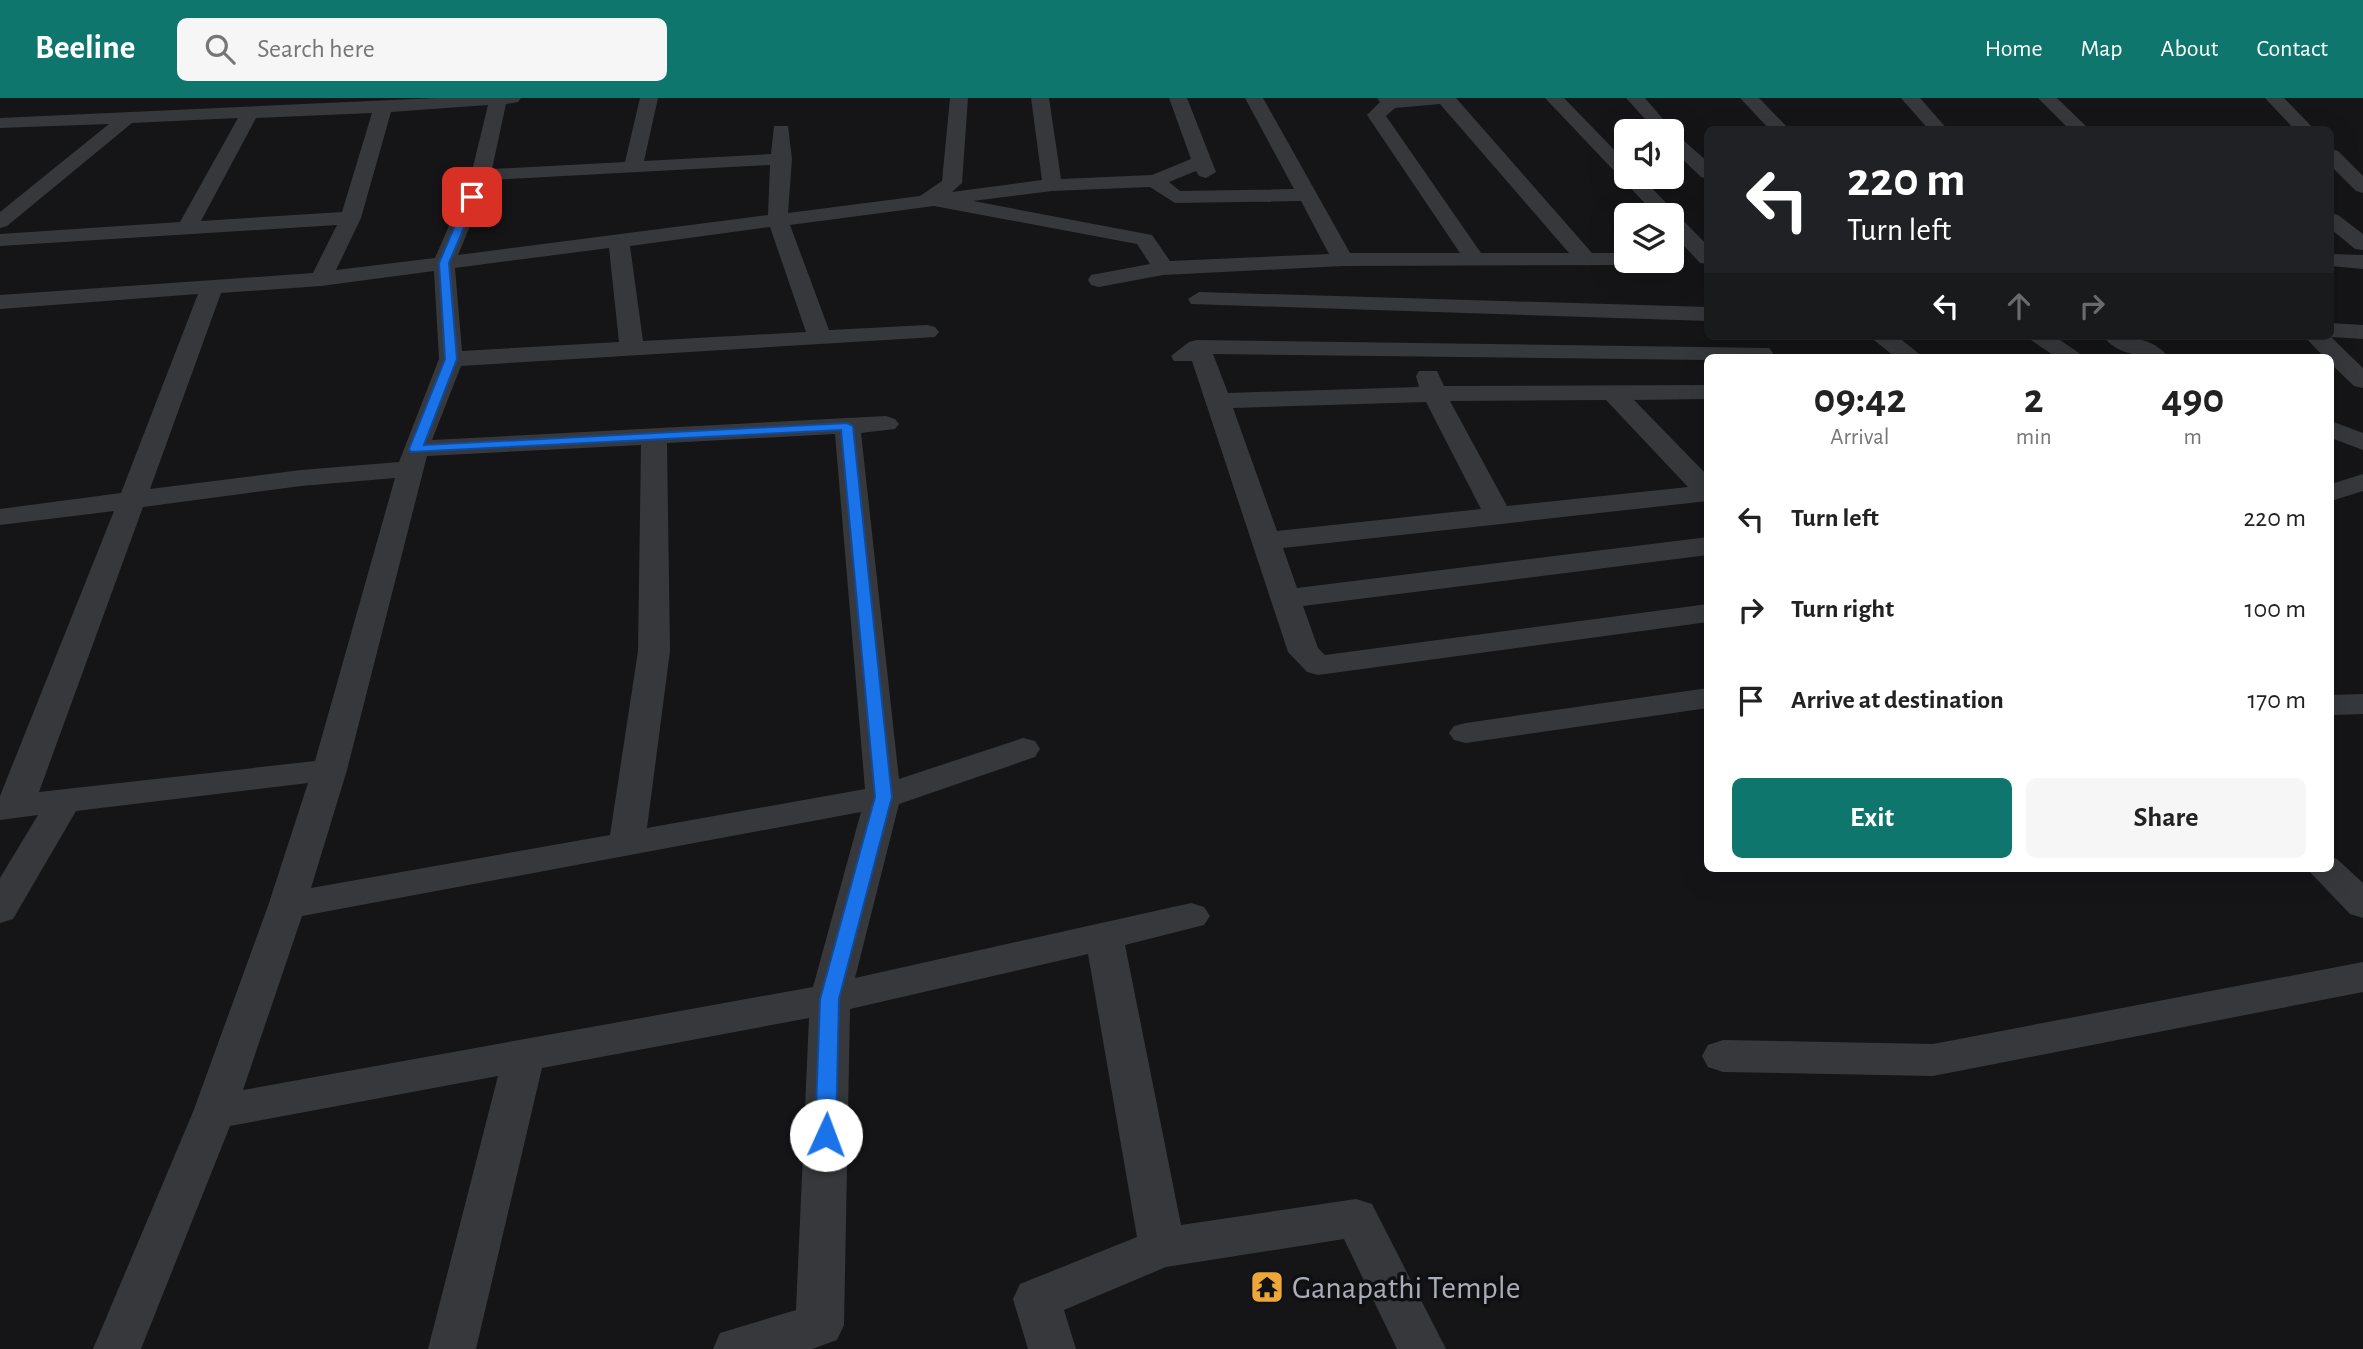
<!DOCTYPE html>
<style>
body{margin:0;font-family:"Alegreya Sans",sans-serif;background:#f6f6f6;color:#222;height:100vh;display:flex;flex-direction:column;font-size:26px;white-space:nowrap}
*{box-sizing:border-box;margin:0}
p{font-size:23px;color:#767676}
.icon{flex:none;width:38px;height:38px;fill:none;stroke:currentColor;stroke-width:2;stroke-linecap:round;stroke-linejoin:round}
.map{position:relative;flex:1;overflow:hidden}
.sheet{position:absolute;left:1704px;top:256px;width:630px;height:518px;display:flex;flex-direction:column;background:#fff;border-radius:10px;box-shadow:0 7px 28px #0002}
.sheet>*{flex:none}
.hud{position:absolute;left:1704px;top:28px;width:630px;height:214px;border-radius:10px;box-shadow:0 7px 28px #0002;background:#202124;color:#fff;overflow:hidden}
.fabs{position:absolute;left:1614px;top:21px;display:grid;gap:14px}
.fabs a{display:grid;place-items:center;width:70px;height:70px;border-radius:10px;background:#fff;box-shadow:0 7px 28px #0002;font-size:35px}
.pin{position:absolute;display:grid;place-items:center;width:60px;height:60px;color:#fff;margin:-30px;border-radius:14px;box-shadow:0 4px 10px #0006}
.me{position:absolute;width:77px;margin:-38px;rotate:2deg;stroke-linejoin:round;filter:drop-shadow(0 0 5px #0008)}
.turn{display:flex;align-items:center;gap:24px;height:147px;padding:0 28px;font-size:32px}
.turn .icon{width:91px;height:91px;stroke-width:2.5}
.turn b{display:block;font-size:49px;line-height:60px}
.lanes{display:flex;align-items:center;height:66px;padding:0 28px;background:#0003;justify-content:center;gap:35px;direction:ltr}
.lanes .off{opacity:.35}
.eta{display:flex;justify-content:space-evenly;align-items:center;height:119px;text-align:center}
.eta b{font-size:42px;font-weight:600;line-height:49px}
.primary-button{display:flex;gap:14px;margin-top:auto;padding:14px 28px}
.primary-button a{flex:1;height:80px;border-radius:10px;background:#0f766e;color:#fff;font-size:28px;font-weight:600;line-height:80px;text-align:center}
.primary-button a+a{background:#f6f6f6;color:#222}
ul{padding:0;list-style:none}
li{display:flex;align-items:center;gap:21px;height:91px;padding:0 28px}
li div{flex:1}
li b{display:block;font-size:26px}
li em{font-style:normal}
header{display:flex;align-items:center;gap:42px;box-sizing:border-box;height:98px;padding:0 35px;background:#0f766e;color:#fff}
header strong{font-size:33px}
nav{display:flex;gap:38px;margin-inline-start:auto;font-size:24px}
.search{width:490px;height:63px;background:#f6f6f6;display:flex;align-items:center;gap:18px;box-sizing:border-box;padding:0 24px;border-radius:10px;color:#767676;font-size:26px}
.map>svg:first-child{display:block}
.lines{fill:none;stroke-linecap:round;stroke-linejoin:round}
.street{fill:#36383c;fill-rule:evenodd}
.route{fill:#1a73e8;stroke:#114b97;stroke-width:2}
.labels{text-anchor:middle;stroke-width:7;stroke-linejoin:round;paint-order:stroke}
.near-poi-label{font-size:32px;fill:#a8adb7;stroke:#101012;text-anchor:start}
</style>
<header>
<strong>Beeline</strong>
<div class="search"><svg class="icon" aria-label="search" viewBox="0 0 24 24"><circle cx="10" cy="10" r="6"/><path d="M15 15l6 6"/></svg>Search here</div>
<nav><a>Home</a><a>Map</a><a>About</a><a>Contact</a></nav>
</header>
<div class="map">
<svg width="2363" height="1251" viewBox="0 0 2363 1251">
<rect width="100%" height="100%" fill="#151517"/>
<g class="lines">
<path class="street" d="M436 0H521L518 4 506 6 492 71 625 64 640 0H658L644 63 771 56 774 28H788L792 61 788 115 920 98 942 83 950 0H968L962 85 952 94 1042 82 1031 0H1049L1061 81 1152 77 1191 61 1169 0H1187L1216 74 1206 80 1199 78 1196 73 1169 84 1180 93 1294 91 1245 0H1263L1350 155H1460L1367 17 1380 4 1377 0H1456L1592 155H1626V163H1636L1626 167 1343 168 1163 177 1099 189 1091 187 1088 182 1091 177 1150 166 1137 146 934 108 790 127 829 232 927 227 935 229 939 234 935 239 461 268 432 342 886 318 895 321 899 326 895 331 861 335 899 681 1023 640 1035 643 1040 651 1035 659 899 706 855 880 1191 805 1204 809 1210 818 1204 827 1125 847 1181 1127 1356 1101 1372 1106 1446 1251H1397L1344 1141 1166 1169 1064 1212 1076 1251H1028L1013 1201 1020 1186 1137 1139 1088 856 850 911 844 1227 837 1242 812 1251H713L720 1235 796 1212 809 920 542 970 476 1251H428L498 978 230 1028 141 1251H93L193 1014 268 808 308 685 76 713 13 821 0 825V780L38 717 0 722V698L114 413 0 427V411L121 395 198 196 0 211V197L313 175 337 127 0 148V136L180 124 238 20 132 25 7 128 0 130V114L109 26 0 30V20ZM1440 6 1569 155H1481L1386 18 1395 10ZM488 7 471 77 435 160 336 172 361 120 391 14ZM372 15 342 114 201 123 256 20ZM770 67 768 117 458 157 489 82ZM1150 89 1175 105 1301 103 1329 156 1170 163 1152 137 973 103 1052 93ZM770 129 806 234 643 243 630 148ZM609 150 619 244 462 253 455 170ZM434 173 439 261 399 364 301 372 150 391 221 195 321 188ZM835 336 865 691 647 730 670 553 667 345ZM641 347 638 553 610 737 311 790 347 672 427 358ZM395 380 315 663 39 694 143 409 301 388ZM861 714 813 889 243 992 302 818Z
M1545 0H1564L1626 64V79H1641L1708 148V166L1700 165 1671 134V117H1656Z
M1626 0H1645L1674 34 1708 64V81L1701 79 1671 50V33H1656Z
M1740 0H1759L1790 32H1770Z
M1901 0H1920L1948 32H1929Z
M2038 0H2057L2090 32H2070Z
M2265 0H2284L2315 32H2295Z
M2331 51 2338 53 2363 78V95L2356 93 2331 68Z
M2331 115 2338 117 2363 136V152L2355 151 2331 131Z
M2331 156 2363 157V171L2331 168Z
M1199 194 1708 209V223L1191 206 1188 201Z
M2331 225 2363 227V241L2331 239 2363 270V290L2354 288 2331 266V259H2324L2304 238H2331Z
M1869 238H1897L1923 259H1895Z
M2025 238H2054L2085 259H2056Z
M2103 238C2125 238 2154 239 2168 259 2146 259 2117 258 2103 238Z
M1197 242 1769 250 1773 255 1770 259H1708V262L1213 256 1228 295 1419 289 1416 278 1419 273H1437L1444 288 1708 287V301L1634 302 1708 378V403L1283 450 1297 490 1708 439V457L1303 508 1318 550 1325 557 1708 506V524L1318 577 1307 574 1288 554 1192 263H1174L1171 258 1189 244ZM1606 302 1688 389 1507 408 1450 303ZM1426 304 1481 411 1277 433 1233 310Z
M2331 323 2363 335V352L2331 340Z
M2363 376V393L2331 403V386Z
M1708 590V610L1466 645 1454 642 1449 635 1454 628 1466 625Z
M2363 596V616L2331 617V597Z
M2331 759 2337 761 2363 785V820L2350 816 2306 770H2331Z
M2363 864V894L1933 978 1723 974 1708 969 1702 958 1708 947 1723 942 1933 946Z"/>
</g>
<path class="route" d="M472 96 477 99 449 165 457 261 424 347 847 325 853 328 892 699 839 901 836 1037 833 1043 826 1046 818 1043 815 1037 820 901 875 699 841 332 411 354 409 351 445 261 439 165 467 99Z"/>
<defs>
<symbol id="temple-square" viewBox="-11 -11 22 22"><rect x="-9" y="-9" width="18" height="18" rx="4" fill="#eca639" stroke="#101012"/><path d="M0-6L5-2H3V0L6.5 2.5H4V6H1.5V3h-3V6H-4V2.5H-6.5L-3 0V-2H-5Z" fill="#111"/></symbol>
</defs>
<g fill-rule="evenodd">
<use href="#temple-square" x="1248" y="1170" width="38" height="38"/>
</g>
<g class="labels">
<g class="near-poi-label">
<text x="1292" y="1200">Ganapathi Temple</text>
</g>
</g>
</svg>
<div class="fabs">
<a><svg class="icon" aria-label="sound" viewBox="0 0 24 24"><path d="M4 9h4l5-4v14l-5-4H4zM17 9q2 3 0 6"/></svg></a>
<a><svg class="icon" aria-label="layers" viewBox="0 0 24 24"><path d="M12 4l9 5-9 5-9-5zM3 14l9 5 9-5"/></svg></a>
</div>
<div class="pin" style="left:472px;top:99px;background:#d93025"><svg class="icon" aria-label="arrive" viewBox="0 0 24 24"><path d="M6 21V4h12l-3 4 3 4H6"/></svg></div>
<svg class="me" style="left:826px;top:1037px" viewBox="-20 -20 40 40"><circle r="19" fill="#fff"/><path d="M0-13L10 11 0 6-10 11z" fill="#1a73e8"/></svg>
<div class="hud">
<div class="turn"><svg class="icon" aria-label="left" viewBox="0 0 24 24"><path d="M17 20v-9H6M10 6l-5 5 5 5"/></svg><div><b>220 m</b>Turn left</div></div>
<div class="lanes"><svg class="icon" aria-label="left" viewBox="0 0 24 24"><path d="M17 20v-9H6M10 6l-5 5 5 5"/></svg><svg class="icon off" aria-label="ahead" viewBox="0 0 24 24"><path d="M12 20V5M6 11l6-6 6 6"/></svg><svg class="icon off" aria-label="right" viewBox="0 0 24 24"><path d="M7 20v-9h11M14 6l5 5-5 5"/></svg></div>
</div>
<section class="sheet">
<div class="eta">
<div><b>09:42</b><p>Arrival</p></div>
<div><b>2</b><p>min</p></div>
<div><b>490</b><p>m</p></div>
</div>
<ul>
<li><svg class="icon" aria-label="left" viewBox="0 0 24 24"><path d="M17 20v-9H6M10 6l-5 5 5 5"/></svg><div><b>Turn left</b></div><em>220 m</em></li>
<li><svg class="icon" aria-label="right" viewBox="0 0 24 24"><path d="M7 20v-9h11M14 6l5 5-5 5"/></svg><div><b>Turn right</b></div><em>100 m</em></li>
<li><svg class="icon" aria-label="arrive" viewBox="0 0 24 24"><path d="M6 21V4h12l-3 4 3 4H6"/></svg><div><b>Arrive at destination</b></div><em>170 m</em></li>
</ul>
<div class="primary-button"><a>Exit</a><a>Share</a></div>
</section>
</div>
